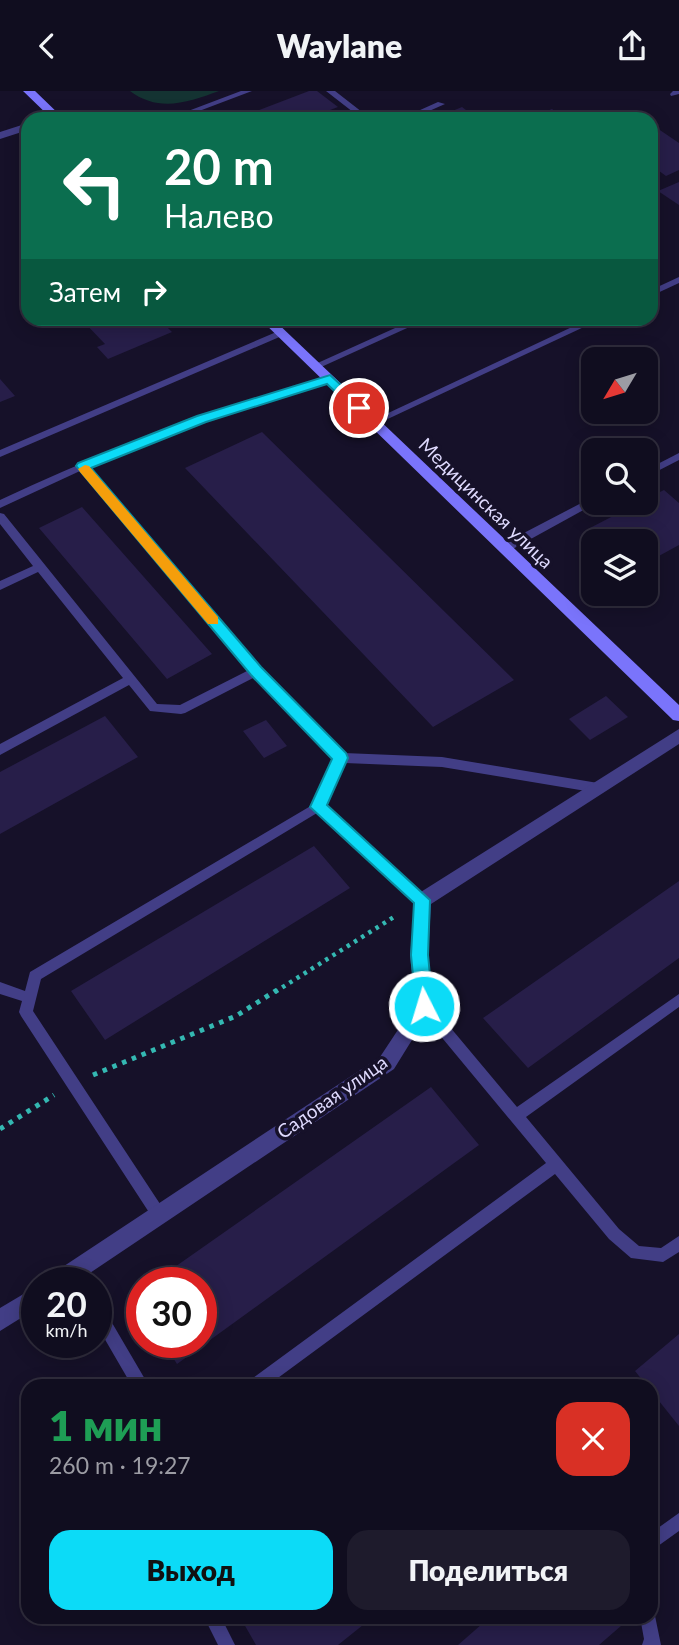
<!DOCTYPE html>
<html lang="ru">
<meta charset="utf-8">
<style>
body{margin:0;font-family:Lato,sans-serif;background:#1e1b2c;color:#f1f3f6;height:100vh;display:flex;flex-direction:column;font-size:26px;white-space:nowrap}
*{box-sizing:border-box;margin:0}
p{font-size:23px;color:#9c9ca4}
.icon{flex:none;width:38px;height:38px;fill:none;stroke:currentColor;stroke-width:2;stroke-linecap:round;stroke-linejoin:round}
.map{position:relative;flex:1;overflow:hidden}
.side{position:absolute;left:21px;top:1288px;width:637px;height:245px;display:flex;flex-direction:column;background:#100d1f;border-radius:21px;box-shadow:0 4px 18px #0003,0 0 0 2px #302d3d}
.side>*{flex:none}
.banner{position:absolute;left:21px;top:21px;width:637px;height:214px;border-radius:21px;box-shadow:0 4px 18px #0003,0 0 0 2px #302d3d;background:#0b6e4f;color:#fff;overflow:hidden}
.needle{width:46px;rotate:232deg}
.fabs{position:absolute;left:581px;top:256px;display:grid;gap:14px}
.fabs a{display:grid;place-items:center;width:77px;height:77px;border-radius:14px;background:#100d1f;box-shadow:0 4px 18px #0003,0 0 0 2px #302d3d;font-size:35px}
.speed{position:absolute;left:21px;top:1176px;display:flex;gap:14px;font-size:35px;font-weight:700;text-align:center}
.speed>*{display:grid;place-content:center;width:91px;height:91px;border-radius:50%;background:#100d1f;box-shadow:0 4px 18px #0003,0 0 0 2px #302d3d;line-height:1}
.speed small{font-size:18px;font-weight:400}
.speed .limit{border:10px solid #d22;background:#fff;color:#111}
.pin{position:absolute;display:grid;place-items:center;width:60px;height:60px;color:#fff;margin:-30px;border:4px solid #fff;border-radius:50%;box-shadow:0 2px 7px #0007}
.me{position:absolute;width:77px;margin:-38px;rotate:355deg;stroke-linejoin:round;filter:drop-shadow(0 0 5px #0008)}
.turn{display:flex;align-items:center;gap:24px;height:147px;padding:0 28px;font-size:32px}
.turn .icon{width:91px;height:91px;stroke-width:2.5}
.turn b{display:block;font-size:49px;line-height:60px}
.then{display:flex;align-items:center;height:66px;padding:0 28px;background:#0003;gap:14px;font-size:26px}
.round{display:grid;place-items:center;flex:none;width:74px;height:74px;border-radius:21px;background:#1e1b2c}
.overview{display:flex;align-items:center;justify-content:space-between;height:119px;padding:0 28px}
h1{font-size:42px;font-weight:800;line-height:52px;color:#1e9e55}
.button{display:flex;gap:14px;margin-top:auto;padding:14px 28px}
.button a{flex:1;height:80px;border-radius:21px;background:#0cdbf7;color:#111;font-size:28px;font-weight:800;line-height:80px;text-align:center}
.button a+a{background:#1e1b2c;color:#f1f3f6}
header{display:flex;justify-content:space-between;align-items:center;height:91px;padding:0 28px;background:#100d1f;font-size:32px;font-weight:800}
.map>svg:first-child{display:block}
.green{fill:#143332}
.building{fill:#271e49}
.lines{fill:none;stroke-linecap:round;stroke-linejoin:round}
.path-far1{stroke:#34b8b2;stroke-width:4.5;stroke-dasharray:3.5 5;stroke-linecap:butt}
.path{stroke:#34b8b2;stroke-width:5;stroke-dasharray:4.5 6;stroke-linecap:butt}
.service{fill:#423e86;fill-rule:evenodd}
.minor{fill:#423e86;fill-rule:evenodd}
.secondary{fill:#7a74fb;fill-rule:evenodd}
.route{fill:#0cdbf7;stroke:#088ea1;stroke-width:2}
.slow{fill:#f59e0b}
.labels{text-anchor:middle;stroke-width:7;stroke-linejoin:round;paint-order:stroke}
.street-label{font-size:19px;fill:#dfdafe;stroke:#161129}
</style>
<header><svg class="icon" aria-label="back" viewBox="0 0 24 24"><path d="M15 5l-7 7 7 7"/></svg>Waylane<svg class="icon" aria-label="share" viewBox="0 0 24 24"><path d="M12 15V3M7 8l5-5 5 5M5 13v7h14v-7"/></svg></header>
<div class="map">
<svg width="679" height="1554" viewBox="0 0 679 1554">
<rect width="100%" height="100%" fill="#161129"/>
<path class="green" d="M130 0H219C189 11 159 22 130 0Z"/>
<path class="building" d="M309 0H317L338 16 306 28H236Z
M462 16 478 28H433Z
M552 18 565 28H543L537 24Z
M651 33 679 52V79L666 85 651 74Z
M679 91V114L658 100Z
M81 228H159L172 241 108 268 97 256 105 253Z
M0 288 15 305 0 311Z
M262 341 514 589 433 636 185 377Z
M664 399 679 412V454L646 472V450H603L590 437 640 411H646V408Z
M82 416 212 563 167 588 39 437Z
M606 605 628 626 590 649 569 628Z
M105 625 138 666 0 743V681Z
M266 629 287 655 264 667 243 640Z
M314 755 350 797 105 949 71 900Z
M679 790V867L528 977 483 927Z
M431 996 479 1054 177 1273 163 1251H201V1192H152Z
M679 1243V1335L651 1300V1295H647L635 1280Z
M240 1526H373L338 1554H256Z
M490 1526H628L629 1528 599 1554H458Z"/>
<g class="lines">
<path class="path-far1" d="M275 901 397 824"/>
<path class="path" d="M93 984 236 925 277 899
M0 1038 54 1004"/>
<path class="service" d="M241 0H252L178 28H167Z
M326 0H335L371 28H362Z
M673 0H679V3L671 5 670 3Z
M438 11 445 13 411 28H400Z
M679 186V192L651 205V199Z
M415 228H427L319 277H313L311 275Z
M589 228H601L377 333 374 334 369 331Z
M281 239 284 240V244L0 366V359Z
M329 285 332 286V290L204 330 89 376 260 577 344 662 442 666 598 692 602 694 604 697 602 700 598 702 442 676 345 672 325 715 426 805 428 809 426 813 422 814 418 813 317 722 41 888 33 920 164 1119 166 1124 164 1129 159 1131 154 1129 21 925 19 921 22 910 0 903V891L25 900 30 881 314 713 335 668 255 586 185 622 181 623 150 620 129 594 0 664V653L123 587 38 481 0 499V490L33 475 0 433V422L4 423 157 613 180 614 249 579 80 380 0 417V409C107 359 216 317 329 285Z
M679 362V369L646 386V379Z
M589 408H593V411H598L509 460H501L500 457 501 454Z
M679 903V916L526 1026 619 1138 639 1155 661 1157 679 1145V1161L663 1171 631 1167 609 1148 555 1083 267 1295H246L249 1290 546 1072 419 919 417 915 419 911 424 909 429 911 517 1016Z
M96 1211 101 1213 149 1295H132L96 1233Z
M679 1422V1440L651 1460V1442Z
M651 1519 654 1520 661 1554H642L644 1548 640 1526H651Z
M204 1526H221L235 1554H218Z"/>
<path class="minor" d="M28 32V39L0 48V41Z
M679 638V653L431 813 428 864 433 915 394 978 75 1192H46L49 1185 380 966 415 913 410 864 416 804Z
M37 1195V1217L0 1240V1217Z"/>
<path class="secondary" d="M23 0H35L64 28H52Z
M260 228H273L679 614V630L673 629Z"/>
</g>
<path class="route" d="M330 284 363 314V320H355L327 293 206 331 91 377 261 576 346 662 348 667 327 714 430 809 428 864 433 915 430 920 424 923 418 920 416 915 411 864 414 812 310 716 332 668 251 584 76 375 78 372 197 325Z"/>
<path class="slow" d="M85 374 89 375 218 526V533H208L80 381 78 378Z"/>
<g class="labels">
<g class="street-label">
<text transform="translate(486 412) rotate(44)" y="7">Медицинская улица</text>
<text transform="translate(332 1006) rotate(-35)" y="7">Садовая улица</text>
</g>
</g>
</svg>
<div class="fabs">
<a><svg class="needle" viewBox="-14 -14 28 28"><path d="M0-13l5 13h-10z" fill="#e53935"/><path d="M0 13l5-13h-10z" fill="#9c9ca4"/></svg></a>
<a><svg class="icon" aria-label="search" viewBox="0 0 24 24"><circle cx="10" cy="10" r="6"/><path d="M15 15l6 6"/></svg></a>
<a><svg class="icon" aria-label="layers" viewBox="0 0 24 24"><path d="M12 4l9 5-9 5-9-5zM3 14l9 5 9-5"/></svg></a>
</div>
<div class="speed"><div>20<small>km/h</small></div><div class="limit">30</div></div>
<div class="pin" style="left:359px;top:317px;background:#d93025"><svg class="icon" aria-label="arrive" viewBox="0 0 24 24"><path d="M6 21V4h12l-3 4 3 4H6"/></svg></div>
<svg class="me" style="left:424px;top:915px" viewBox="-20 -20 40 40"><circle r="17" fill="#0cdbf7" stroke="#fff" stroke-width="3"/><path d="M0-11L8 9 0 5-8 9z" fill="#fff"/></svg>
<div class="banner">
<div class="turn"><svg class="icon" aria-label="left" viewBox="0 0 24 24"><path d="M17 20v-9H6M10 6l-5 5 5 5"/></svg><div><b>20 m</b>Налево</div></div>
<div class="then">Затем<svg class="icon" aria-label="right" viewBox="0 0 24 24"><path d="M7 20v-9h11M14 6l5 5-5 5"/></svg></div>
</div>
<section class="side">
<div class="overview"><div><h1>1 мин</h1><p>260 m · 19:27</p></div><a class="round" style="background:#d93025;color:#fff"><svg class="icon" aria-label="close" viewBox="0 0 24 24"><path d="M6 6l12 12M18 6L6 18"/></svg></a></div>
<div class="button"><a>Выход</a><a>Поделиться</a></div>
</section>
</div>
